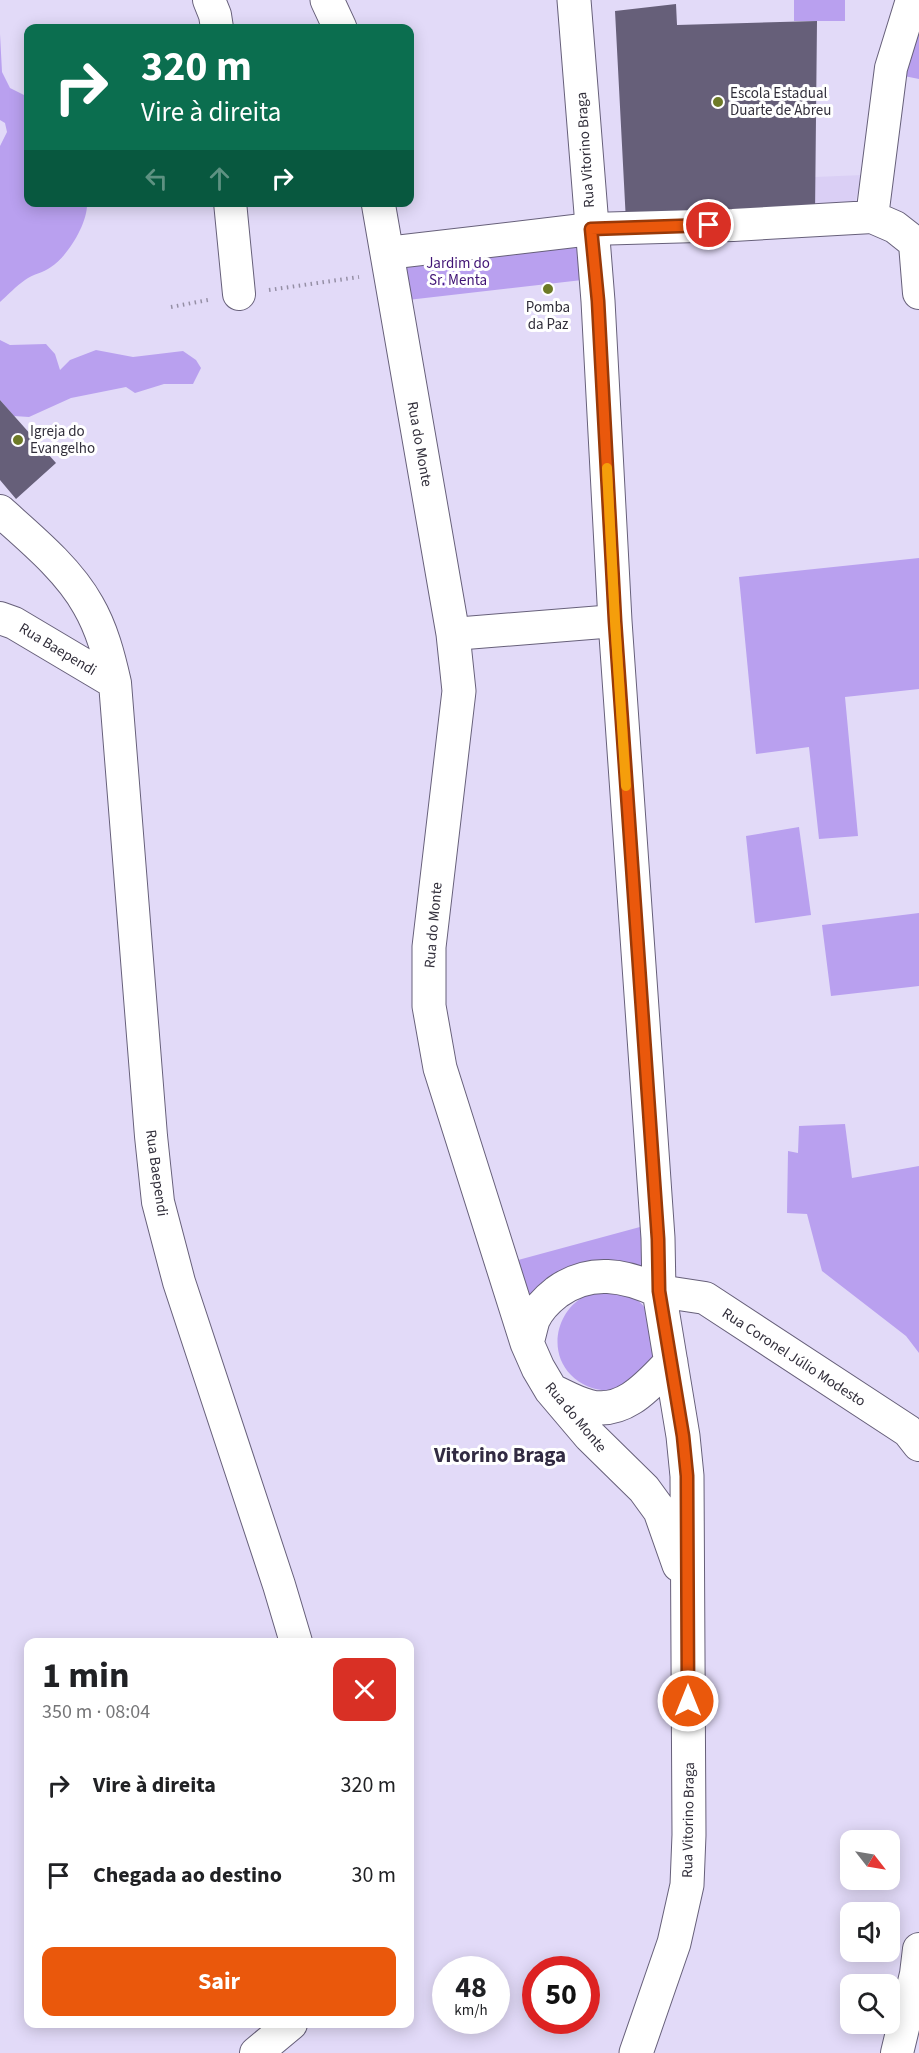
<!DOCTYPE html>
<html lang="pt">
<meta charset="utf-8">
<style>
body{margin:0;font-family:"Source Sans 3",sans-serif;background:#f6f6f6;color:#202124;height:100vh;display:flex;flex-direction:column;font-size:22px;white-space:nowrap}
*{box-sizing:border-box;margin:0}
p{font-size:20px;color:#757577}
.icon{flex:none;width:33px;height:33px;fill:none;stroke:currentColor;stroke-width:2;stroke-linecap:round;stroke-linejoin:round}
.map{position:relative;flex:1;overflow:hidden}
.panel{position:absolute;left:24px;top:1638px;width:390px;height:390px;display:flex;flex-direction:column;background:#fff;border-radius:12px;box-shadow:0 3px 15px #0003}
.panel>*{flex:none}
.hud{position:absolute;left:24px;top:24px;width:390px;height:183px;border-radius:12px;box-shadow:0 3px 15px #0003;background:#0b6e4f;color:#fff;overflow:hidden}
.needle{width:39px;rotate:121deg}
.controls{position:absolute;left:840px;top:1830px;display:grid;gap:12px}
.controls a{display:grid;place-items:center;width:60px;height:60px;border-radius:12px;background:#fff;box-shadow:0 3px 15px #0003;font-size:30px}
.speed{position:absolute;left:432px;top:1956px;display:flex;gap:12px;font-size:30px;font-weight:700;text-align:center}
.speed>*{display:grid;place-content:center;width:78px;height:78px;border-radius:50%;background:#fff;box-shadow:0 3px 15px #0003;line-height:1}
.speed small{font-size:15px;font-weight:400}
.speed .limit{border:9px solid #d22;background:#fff;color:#111}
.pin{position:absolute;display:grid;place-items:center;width:51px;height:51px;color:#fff;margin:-26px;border:3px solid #fff;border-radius:50%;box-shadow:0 2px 6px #0007}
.me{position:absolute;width:66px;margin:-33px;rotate:0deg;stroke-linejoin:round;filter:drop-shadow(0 0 4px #0008)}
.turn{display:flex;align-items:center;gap:21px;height:126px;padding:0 18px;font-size:27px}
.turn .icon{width:78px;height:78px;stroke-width:2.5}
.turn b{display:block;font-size:42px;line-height:51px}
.lanes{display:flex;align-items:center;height:57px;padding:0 18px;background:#0003;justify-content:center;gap:30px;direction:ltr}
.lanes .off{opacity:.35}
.round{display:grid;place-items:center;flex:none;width:63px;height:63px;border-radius:12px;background:#f6f6f6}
.summary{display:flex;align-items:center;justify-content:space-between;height:102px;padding:0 18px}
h1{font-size:36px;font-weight:700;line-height:45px}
.button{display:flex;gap:12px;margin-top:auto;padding:12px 18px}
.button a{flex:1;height:69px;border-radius:12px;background:#ea580c;color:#fff;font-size:24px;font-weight:700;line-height:69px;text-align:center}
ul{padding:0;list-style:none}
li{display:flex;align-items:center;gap:18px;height:90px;padding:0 18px}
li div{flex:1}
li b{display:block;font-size:22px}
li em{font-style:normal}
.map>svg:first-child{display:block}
.built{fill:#dacff5}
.green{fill:#b9a0ef}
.building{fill:#665f79}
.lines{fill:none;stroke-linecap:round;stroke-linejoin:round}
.minor-casing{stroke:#67607a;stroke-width:34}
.major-casing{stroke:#67607a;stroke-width:35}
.path{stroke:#958fa5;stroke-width:4;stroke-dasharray:1.5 4.5;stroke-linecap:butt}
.minor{stroke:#fff;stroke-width:32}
.major{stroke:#fff;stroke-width:33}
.route-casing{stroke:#983908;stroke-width:15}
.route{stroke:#ea580c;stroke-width:10}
.slow{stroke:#f59e0b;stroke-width:10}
.poi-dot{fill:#6d7a27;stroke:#fff;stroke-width:2}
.labels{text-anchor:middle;stroke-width:6;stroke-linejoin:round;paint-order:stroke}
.poi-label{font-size:15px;fill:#322f3b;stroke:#fff;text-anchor:start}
.street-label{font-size:15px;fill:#322f3b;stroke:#fff}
.park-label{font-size:15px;fill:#401475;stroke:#fff}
.district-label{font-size:21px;font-weight:bold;fill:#322b42;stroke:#fff}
</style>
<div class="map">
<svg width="919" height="2053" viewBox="0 0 919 2053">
<rect width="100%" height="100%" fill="#e2daf8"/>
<path class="built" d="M863 175 855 203 815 214V177Z"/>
<path class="green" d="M794 0H845V21H794Z
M919 15V79L899 75Z
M0 34 2 72 10 88 28 97V202L87 203C88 223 68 256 51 267 43 273 33 274 25 280 16 286 8 295 0 302V146L7 132 5 123 0 120Z
M586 235 591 279 399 301 395 257Z
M0 340 10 345 46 344 55 354 60 370 70 360 96 350 133 357 183 351 196 360 201 368 193 384H164L135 393 126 387 71 398 29 417 14 416 0 400Z
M919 558V689L845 697 858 836 819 839 809 747 756 754 739 577Z
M799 827 811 915 755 923 746 836Z
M919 913V986L831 996 822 925Z
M845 1124 852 1178 919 1166V1353L906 1336 822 1271 807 1214 787 1213 788 1151 798 1153 799 1126Z
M651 1224 655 1286 620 1271 532 1311 507 1263Z
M600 1291C615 1291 636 1294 645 1308 649 1315 649 1328 651 1335 652 1342 655 1351 653 1357 650 1367 644 1372 636 1378 632 1381 627 1386 621 1388 603 1394 584 1388 571 1375 548 1352 556 1313 583 1297 588 1294 594 1292 600 1291Z"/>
<path class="building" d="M676 4 677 25 817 21 815 214 626 222 615 11Z
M0 400 56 463 16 499 0 480Z"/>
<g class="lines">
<defs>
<path id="minor" d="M209 0 215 15 217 28
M230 202 239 294
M872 217 891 68 912 0
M915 244 919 293
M387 253 591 229 733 225 872 217 895 227 919 246
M0 511C30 538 68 569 88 605 102 629 109 656 115 683L151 1136 158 1202 179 1282 279 1585 296 1642
M0 618 14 623 115 683
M453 634 615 621
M659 1291 705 1298 908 1431 919 1445
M256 2053 291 2024
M897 2053 916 1974 919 1949"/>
<path id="major" d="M327 0 340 28
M574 0 598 301 615 621 658 1238 659 1291 683 1436 687 1476 689 1835 687 1885 674 1943 636 2053
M378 202 453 634 459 691 429 947V1006L440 1068 527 1343 538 1368 551 1390 590 1436 644 1489 660 1511 679 1565
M527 1343C529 1336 531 1327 533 1320 538 1309 548 1299 557 1292 590 1268 625 1275 659 1291
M553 1391C564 1396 576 1403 588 1406 623 1416 649 1385 671 1362"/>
</defs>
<use href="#minor" class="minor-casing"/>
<use href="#major" class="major-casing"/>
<path class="path" d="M269 290 359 277
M171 307 208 300"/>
<use href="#minor" class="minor"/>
<use href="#major" class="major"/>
</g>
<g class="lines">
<defs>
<path id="route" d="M688 1701 687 1476 683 1436 659 1291 658 1239 615 621 598 301 591 229 709 225"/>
</defs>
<use href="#route" class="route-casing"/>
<use href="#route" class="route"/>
<path class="slow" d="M607 468 615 621 626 786"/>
</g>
<g class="poi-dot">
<circle cx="718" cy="102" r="6"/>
<circle cx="548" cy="289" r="6"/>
<circle cx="18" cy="440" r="6"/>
</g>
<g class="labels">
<g class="poi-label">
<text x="730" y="98">Escola Estadual<tspan x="730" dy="17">Duarte de Abreu</tspan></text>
<text x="548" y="312" text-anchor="middle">Pomba<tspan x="548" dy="17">da Paz</tspan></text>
<text x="30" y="436">Igreja do<tspan x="30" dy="17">Evangelho</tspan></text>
</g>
<g class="street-label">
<text transform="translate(585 150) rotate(-94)" y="5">Rua Vitorino Braga</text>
<text transform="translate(420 444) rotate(80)" y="5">Rua do Monte</text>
<text transform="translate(58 649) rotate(31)" y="5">Rua Baependi</text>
<text transform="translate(433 925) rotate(-85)" y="5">Rua do Monte</text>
<text transform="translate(157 1173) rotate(82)" y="5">Rua Baependi</text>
<text transform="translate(794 1357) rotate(33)" y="5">Rua Coronel Júlio Modesto</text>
<text transform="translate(576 1417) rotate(50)" y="5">Rua do Monte</text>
<text transform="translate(688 1820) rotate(-89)" y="5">Rua Vitorino Braga</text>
</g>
<g class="park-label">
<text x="458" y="268">Jardim do<tspan x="458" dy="17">Sr. Menta</tspan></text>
</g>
<g class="district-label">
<text x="500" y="1462">Vitorino Braga</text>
</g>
</g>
</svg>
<div class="controls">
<a><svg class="needle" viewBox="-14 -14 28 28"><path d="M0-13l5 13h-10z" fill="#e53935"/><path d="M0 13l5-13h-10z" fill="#757577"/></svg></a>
<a><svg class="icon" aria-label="sound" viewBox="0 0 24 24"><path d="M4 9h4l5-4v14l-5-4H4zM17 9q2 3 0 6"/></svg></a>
<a><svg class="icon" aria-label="search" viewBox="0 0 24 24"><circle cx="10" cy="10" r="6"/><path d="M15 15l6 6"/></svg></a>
</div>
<div class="speed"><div>48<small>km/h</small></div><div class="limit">50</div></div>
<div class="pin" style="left:709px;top:225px;background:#d93025"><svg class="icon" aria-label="arrive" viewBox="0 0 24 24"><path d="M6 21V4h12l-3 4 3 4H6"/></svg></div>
<svg class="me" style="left:688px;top:1701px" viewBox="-20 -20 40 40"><circle r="17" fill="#ea580c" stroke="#fff" stroke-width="3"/><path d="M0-11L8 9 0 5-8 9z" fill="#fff"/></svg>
<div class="hud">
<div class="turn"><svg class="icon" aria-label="right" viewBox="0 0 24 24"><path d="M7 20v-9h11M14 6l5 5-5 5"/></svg><div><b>320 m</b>Vire à direita</div></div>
<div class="lanes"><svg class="icon off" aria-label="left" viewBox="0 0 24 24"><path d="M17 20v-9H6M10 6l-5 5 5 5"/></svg><svg class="icon off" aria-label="ahead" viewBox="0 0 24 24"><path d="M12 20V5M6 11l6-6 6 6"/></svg><svg class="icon" aria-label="right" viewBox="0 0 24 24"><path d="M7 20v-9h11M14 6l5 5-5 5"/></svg></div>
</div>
<section class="panel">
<div class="summary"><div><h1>1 min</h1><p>350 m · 08:04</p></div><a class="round" style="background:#d93025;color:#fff"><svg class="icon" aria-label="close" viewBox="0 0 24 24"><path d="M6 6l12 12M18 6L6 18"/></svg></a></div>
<ul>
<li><svg class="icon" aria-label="right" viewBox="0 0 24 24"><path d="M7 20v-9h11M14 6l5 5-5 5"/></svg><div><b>Vire à direita</b></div><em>320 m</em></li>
<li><svg class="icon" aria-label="arrive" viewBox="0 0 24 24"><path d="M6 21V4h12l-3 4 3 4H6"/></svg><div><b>Chegada ao destino</b></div><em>30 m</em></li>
</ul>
<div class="button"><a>Sair</a></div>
</section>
</div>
